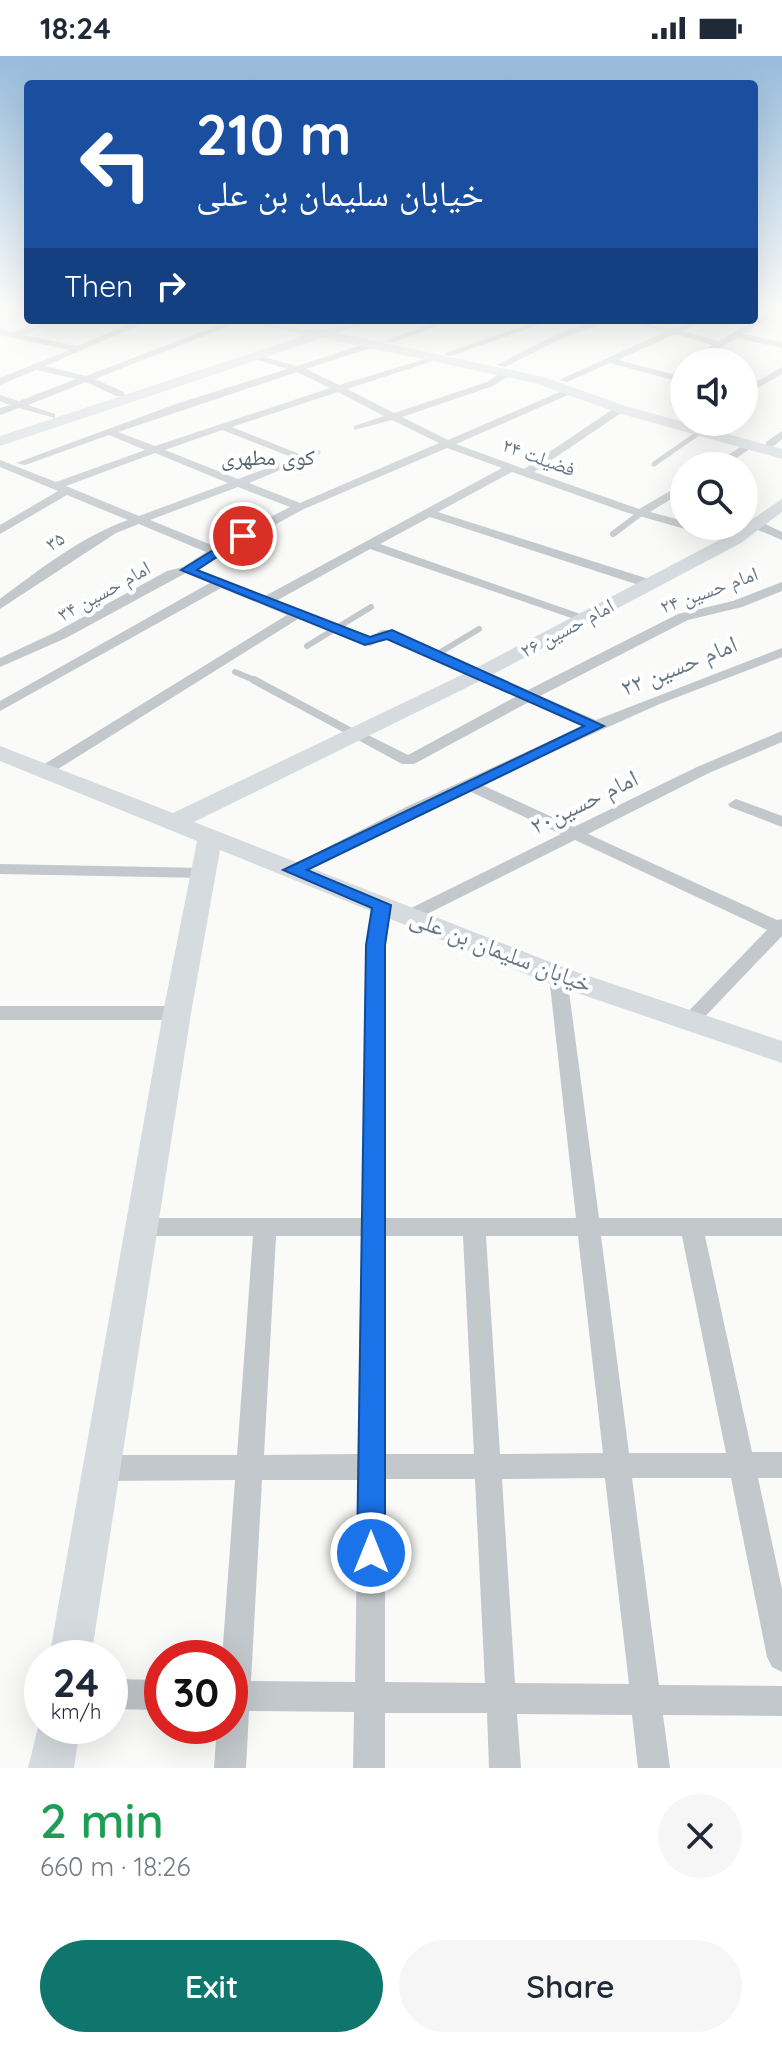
<!DOCTYPE html>
<meta charset="utf-8">
<style>
body{margin:0;font-family:Quicksand,"Noto Naskh Arabic",sans-serif;background:#f6f6f7;color:#1f2937;height:100vh;display:flex;flex-direction:column;font-size:30px;white-space:nowrap}
*{box-sizing:border-box;margin:0}
p{font-size:26px;color:#747a83}
.icon{flex:none;width:44px;height:44px;fill:none;stroke:currentColor;stroke-width:2;stroke-linecap:round;stroke-linejoin:round}
.map{position:relative;height:1712px;overflow:hidden}
.sheet{display:flex;flex-direction:column;background:#fff;flex:1}
.sheet>*{flex:none}
.top-card{position:absolute;left:24px;top:24px;width:734px;height:244px;border-radius:8px;box-shadow:0 8px 32px #0002;background:#1a4fa0;color:#fff;overflow:hidden}
.fabs{position:absolute;left:670px;top:292px;display:grid;gap:16px}
.fabs a{display:grid;place-items:center;width:88px;height:88px;border-radius:50%;background:#fff;box-shadow:0 8px 32px #0002;font-size:40px}
.speed{position:absolute;left:24px;top:1584px;display:flex;gap:16px;font-size:40px;font-weight:700;text-align:center}
.speed>*{display:grid;place-content:center;width:104px;height:104px;border-radius:50%;background:#fff;box-shadow:0 8px 32px #0002;line-height:1}
.speed small{font-size:20px;font-weight:400}
.speed .limit{border:12px solid #d22;background:#fff;color:#111}
.pin{position:absolute;display:grid;place-items:center;width:68px;height:68px;color:#fff;margin:-34px;border:4px solid #fff;border-radius:50%;box-shadow:0 2px 8px #0007}
.me{position:absolute;width:88px;margin:-44px;rotate:0deg;stroke-linejoin:round;filter:drop-shadow(0 0 6px #0008)}
.turn{display:flex;align-items:center;gap:28px;height:168px;padding:0 40px;font-size:36px}
.turn .icon{width:104px;height:104px;stroke-width:2.5}
.turn b{display:block;font-size:56px;line-height:68px}
.then{display:flex;align-items:center;height:76px;padding:0 40px;background:#0003;gap:16px;font-size:30px}
.round{display:grid;place-items:center;flex:none;width:84px;height:84px;border-radius:42px;background:#f6f6f7}
.overview{display:flex;align-items:center;justify-content:space-between;height:136px;padding:0 40px}
h1{font-size:48px;font-weight:600;line-height:60px;color:#1e9e55}
.cta{display:flex;gap:16px;margin-top:auto;padding:16px 40px}
.cta a{flex:1;height:92px;border-radius:48px;background:#0f766e;color:#fff;font-size:32px;font-weight:600;line-height:92px;text-align:center}
.cta a+a{background:#f6f6f7;color:#1f2937}
.status{display:flex;justify-content:space-between;align-items:center;height:56px;padding:0 40px;background:#fff;direction:ltr}
.status svg{height:22px;fill:currentColor}
.map>svg:first-child{display:block}
.lines{fill:none;stroke-linecap:round;stroke-linejoin:round}
.lane-far2{stroke:#c3c8cc;stroke-width:5}
.lane-far1{stroke:#c3c8cc;stroke-width:6}
.lane{stroke:#c3c8cc;stroke-width:8}
.street{fill:#c3c8cc;fill-rule:evenodd}
.secondary{fill:#d6dbdf;fill-rule:evenodd}
.route{fill:#1a73e8;stroke:#114b97;stroke-width:2}
.labels{text-anchor:middle;stroke-width:8;stroke-linejoin:round;paint-order:stroke}
.far-street-label{font-size:20px;fill:#657683;stroke:#fff}
.far-neighbourhood-label{font-size:22px;fill:#57646e;stroke:#fff}
.street-label{font-size:24px;fill:#657683;stroke:#fff}
</style>
<div class="status"><b>18:24</b><svg viewBox="0 0 49 12"><path d="M0 12V9h3v3zM5 12V6h3v6zM10 12V3h3v9zM15 12V0h3v12zM26 1h20v11H26zM47 4h2v5h-2z"/></svg></div>
<div class="map">
<svg width="782" height="1712" viewBox="0 0 782 1712">
<rect width="100%" height="100%" fill="#fafaf8"/>
<g class="lines">
<path class="lane-far2" d="M304 402 318 396
M654 408 700 376"/>
<path class="lane-far1" d="M613 478 641 457
M307 590 371 551
M434 600 479 573
M235 616 259 626"/>
<path class="lane" d="M254 624 355 678"/>
<path class="street" d="M0 252H5L0 255Z
M766 257 769 262 743 278 782 286V292L736 282 697 306H685L712 289 675 278 618 304 684 321V327L610 307 567 326 559 324 665 276 626 264C641 264 657 273 672 272 683 272 692 264 704 264L682 275 719 285Z
M46 264H58L24 279 77 290 139 264H151L45 310 86 320 232 264H244L95 323 124 336V340H116L86 326 28 349 55 358V362L19 352 0 359V352L10 349 0 345V339L19 345 76 323 36 314 0 329V322L69 294 0 279V273L14 276Z
M441 264H453L392 287 384 285Z
M540 264H553L451 300 443 298Z
M598 264H611L565 281 505 311 497 309 559 277Z
M374 285 377 290 306 313 339 329 439 299V303L347 333 394 357 487 326 504 315H510V319L493 330 402 361 448 384 569 332H575V336L456 388 524 413 616 351H624V355L534 416 639 453 684 427V435L650 456 684 465V470H701L741 483 735 487 625 456 512 416 438 456 655 525V531H645L430 461 380 488 592 562 590 565H580L370 493 276 545 369 581 382 574H392L528 634 678 558 733 545 782 526V535L742 551 688 564 540 640 596 664 782 592V601L662 647 480 728 574 771 697 711 782 675V686L709 717 588 778 777 864 782 863V880L696 970H682L679 965 767 874 575 784 415 864H403L400 860 403 856 561 778 467 734 298 818 292 819 283 814 406 751 583 670 529 646 414 708H402L347 678 355 673 360 675 408 699 517 640 387 582 370 590 298 563 50 718H38L36 715 38 712 287 559 221 532 0 655V645L215 524H225L265 540 502 412 447 392 304 453 66 582 0 611V602L56 576 167 515 183 511 206 496 139 468 116 477 0 553V543C40 513 81 481 128 464L67 439 0 478V469L58 435 0 411V404L56 426 145 394 109 379 25 409 16 407 176 348 287 313 252 302V298L297 310ZM297 316 330 332 155 390 118 376ZM338 336 384 360 354 370V374L392 364 439 387 300 447 249 427 309 402 232 371ZM222 374 294 402 238 423 165 394ZM155 397 228 427 139 460 66 430ZM238 431 290 451 214 490 150 464Z
M782 311V318L744 340V333Z
M700 366H711L701 373 696 370Z
M782 375V383L774 390H766V386Z
M745 388 754 390 725 410H711Z
M751 465H759L782 476V484L751 471Z
M736 743 782 760V771L730 751 728 748Z
M0 808 204 812 213 817 204 822 0 818Z
M382 843 391 849 384 889V1162H576L549 920 558 914 567 920 599 1162H782V1180H705L752 1396H782V1422H758L782 1533V1616L772 1611 767 1601 731 1422H632L659 1629 782 1630V1660L663 1659 670 1712H638L632 1659 517 1658 521 1712H489L487 1657H385V1712H353L354 1656 249 1655 246 1712H214L217 1670H230V1602H222L235 1424 101 1425 92 1421 88 1412 92 1403 101 1399H237L253 1180H141L133 1178 130 1171 133 1164 141 1162H362L366 889 373 849ZM276 1180H361L358 1398 264 1399ZM384 1180H463L474 1398H385ZM486 1180H578L603 1397 500 1398ZM601 1180H682L726 1397H629ZM605 1422 629 1628 515 1627 502 1423ZM385 1423H475L485 1627 385 1626ZM262 1424H358L355 1626 251 1625Z
M0 950H177L184 952 187 957 184 962 177 964H0Z
M110 1623 162 1624V1654L110 1653Z"/>
<path class="secondary" d="M238 264C265 264 297 275 321 274 338 273 353 264 371 264L338 277 544 321 625 350 782 393V403L615 356 535 327 323 282 0 390V380L306 279Z
M782 443V456L741 487 484 623 194 766 568 913 782 985V1007L548 927 220 794 191 957 91 1602H49L163 957 197 785 0 705V690L173 757 470 615 729 479Z
M42 1655V1670H80L74 1712H28Z"/>
</g>
<linearGradient id="sky" x2="0" y2="1"><stop stop-color="#96bcdc"/><stop offset="0.51" stop-color="#fdfdfc"/><stop offset="1" stop-color="#fdfdfc" stop-opacity="0"/></linearGradient>
<rect width="782" height="491" fill="url(#sky)"/>
<path class="route" d="M239 478 249 480 197 514 370 581 392 574 604 670 307 814 391 849 385 889V1497L381 1507 371 1511 361 1507 357 1497 366 889 372 852 283 814 584 670 387 583 365 589 181 514Z"/>
<g class="labels">
<g class="far-street-label">
<text transform="translate(539 401) rotate(20)" y="7">فضیلت ۲۴</text>
<text transform="translate(55 485) rotate(-31)" y="7">۳۵</text>
<text transform="translate(709 534) rotate(-20)" y="7">امام حسین ۲۴</text>
<text transform="translate(104 535) rotate(-29)" y="7">امام حسین ۳۴</text>
<text transform="translate(567 572) rotate(-28)" y="7">امام حسین ۲۶</text>
</g>
<g class="far-neighbourhood-label">
<text x="268" y="409">کوی مطهری</text>
</g>
<g class="street-label">
<text transform="translate(679 610) rotate(-22)" y="8">امام حسین ۲۲</text>
<text transform="translate(584 746) rotate(-26)" y="8">امام حسین۲۰</text>
<text transform="translate(501 895) rotate(21)" y="8">خیابان سلیمان بن علی</text>
</g>
</g>
</svg>
<div class="fabs">
<a><svg class="icon" aria-label="sound" viewBox="0 0 24 24"><path d="M4 9h4l5-4v14l-5-4H4zM17 9q2 3 0 6"/></svg></a>
<a><svg class="icon" aria-label="search" viewBox="0 0 24 24"><circle cx="10" cy="10" r="6"/><path d="M15 15l6 6"/></svg></a>
</div>
<div class="speed"><div>24<small>km/h</small></div><div class="limit">30</div></div>
<div class="pin" style="left:243px;top:480px;background:#d93025"><svg class="icon" aria-label="arrive" viewBox="0 0 24 24"><path d="M6 21V4h12l-3 4 3 4H6"/></svg></div>
<svg class="me" style="left:371px;top:1497px" viewBox="-20 -20 40 40"><circle r="17" fill="#1a73e8" stroke="#fff" stroke-width="3"/><path d="M0-11L8 9 0 5-8 9z" fill="#fff"/></svg>
<div class="top-card">
<div class="turn"><svg class="icon" aria-label="left" viewBox="0 0 24 24"><path d="M17 20v-9H6M10 6l-5 5 5 5"/></svg><div><b>210 m</b>خیابان سلیمان بن علی</div></div>
<div class="then">Then<svg class="icon" aria-label="right" viewBox="0 0 24 24"><path d="M7 20v-9h11M14 6l5 5-5 5"/></svg></div>
</div>
</div>
<section class="sheet">
<div class="overview"><div><h1>2 min</h1><p>660 m · 18:26</p></div><a class="round"><svg class="icon" aria-label="close" viewBox="0 0 24 24"><path d="M6 6l12 12M18 6L6 18"/></svg></a></div>
<div class="cta"><a>Exit</a><a>Share</a></div>
</section>
